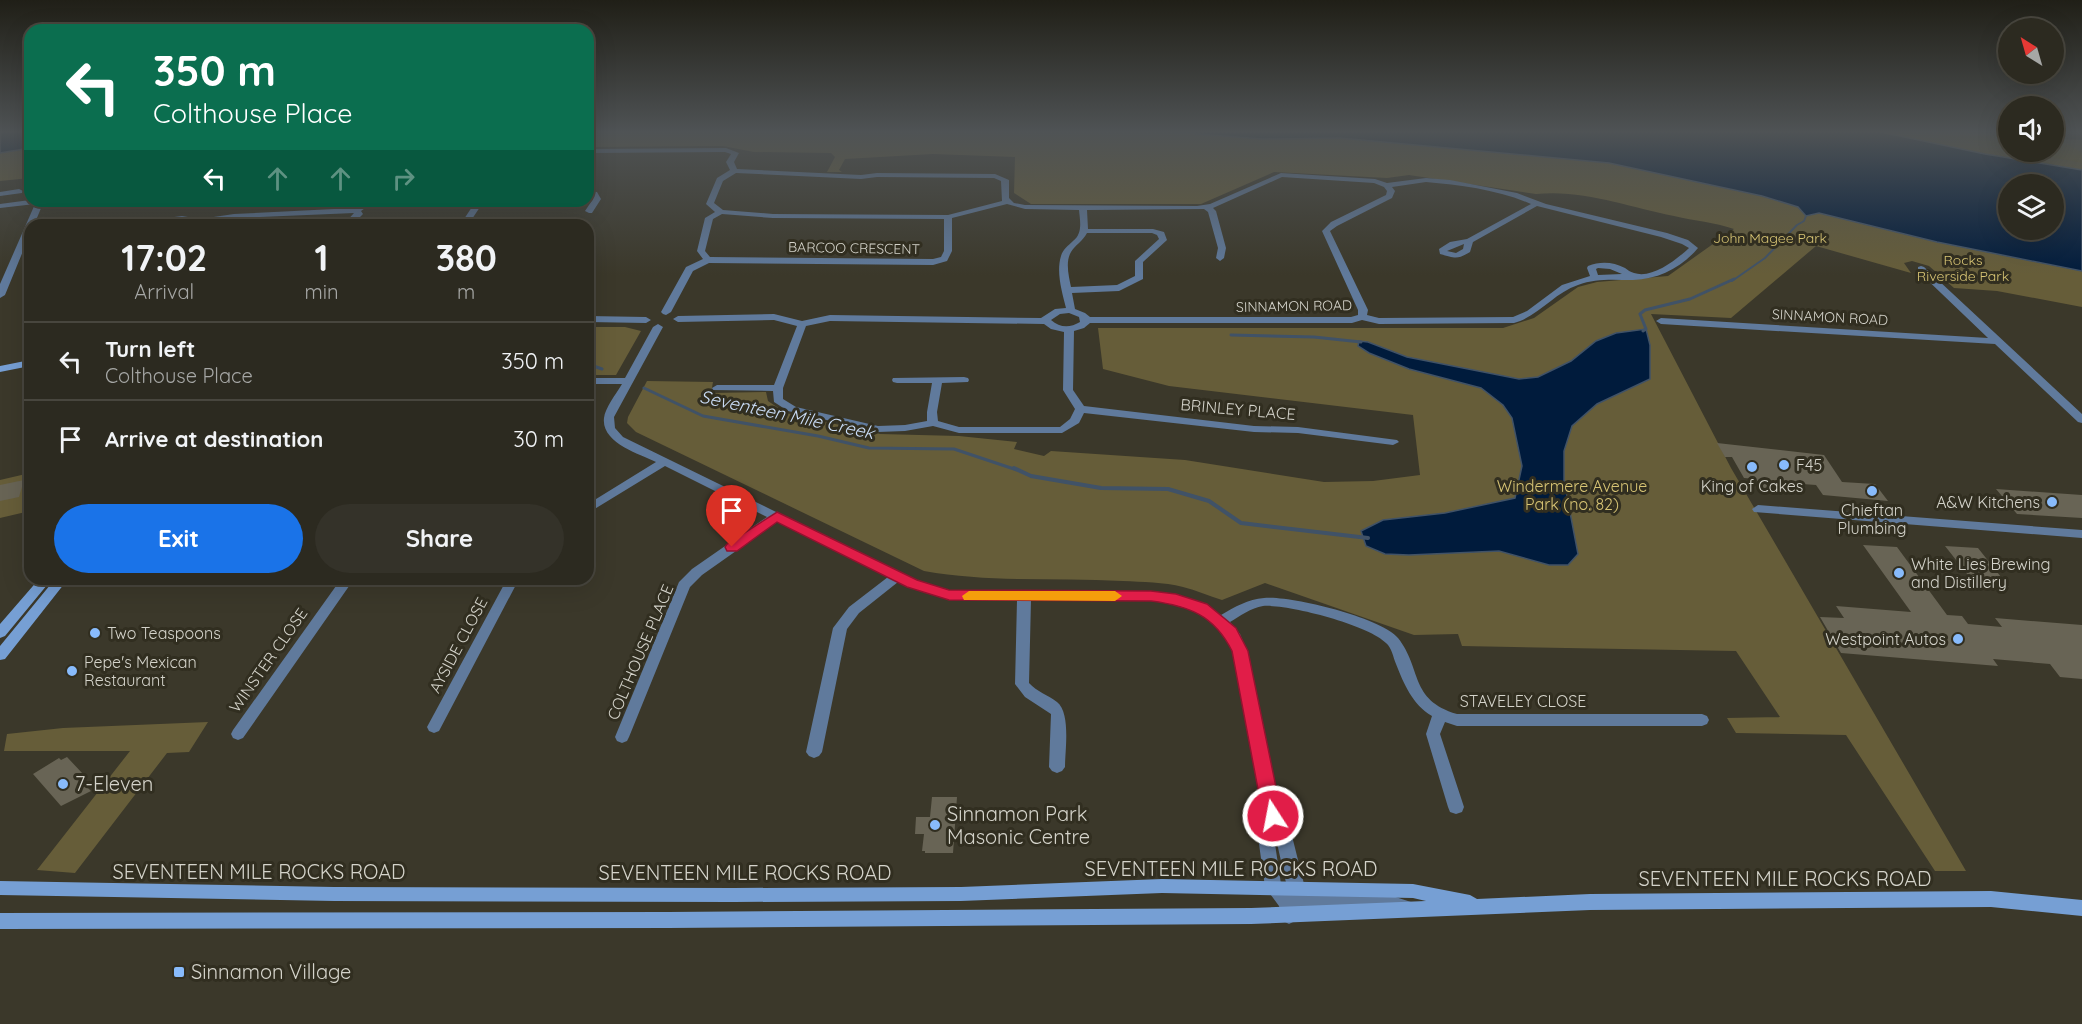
<!DOCTYPE html>
<style>
body{margin:0;font-family:Quicksand,sans-serif;background:#343229;color:#f1f3f6;height:100vh;display:flex;flex-direction:column;font-size:22px;white-space:nowrap}
*{box-sizing:border-box;margin:0}
p{font-size:20px;color:#a6a7a5}
.icon{flex:none;width:33px;height:33px;fill:none;stroke:currentColor;stroke-width:2;stroke-linecap:round;stroke-linejoin:round}
.map{position:relative;flex:1;overflow:hidden}
.details{position:absolute;left:24px;top:219px;width:570px;height:366px;display:flex;flex-direction:column;background:#2c2a20;border-radius:18px;box-shadow:0 6px 24px #0002,0 0 0 2px #48463e}
.details>*{flex:none}
.banner{position:absolute;left:24px;top:24px;width:570px;height:183px;border-radius:18px;box-shadow:0 6px 24px #0002,0 0 0 2px #48463e;background:#0b6e4f;color:#fff;overflow:hidden}
.needle{width:39px;rotate:323deg}
.fabs{position:absolute;left:1998px;top:18px;display:grid;gap:12px}
.fabs a{display:grid;place-items:center;width:66px;height:66px;border-radius:50%;background:#2c2a20;box-shadow:0 6px 24px #0002,0 0 0 2px #48463e;font-size:30px}
.pin{position:absolute;display:grid;place-items:center;width:51px;height:51px;color:#fff;margin:-62px -26px;border-radius:50% 50% 50% 0;rotate:-45deg;box-shadow:0 0 6px #0007}
.pin .icon{rotate:45deg}
.me{position:absolute;width:66px;margin:-33px;rotate:349deg;stroke-linejoin:round;filter:drop-shadow(0 0 4px #0008)}
.turn{display:flex;align-items:center;gap:21px;height:126px;padding:0 30px;font-size:27px}
.turn .icon{width:78px;height:78px;stroke-width:2.5}
.turn b{display:block;font-size:42px;line-height:51px}
.lanes{display:flex;align-items:center;height:57px;padding:0 30px;background:#0003;justify-content:center;gap:30px;direction:ltr}
.lanes .off{opacity:.35}
.eta{display:flex;justify-content:space-evenly;align-items:center;height:102px;text-align:center}
.eta b{font-size:36px;font-weight:700;line-height:42px}
.button{display:flex;gap:12px;margin-top:auto;padding:12px 30px}
.button a{flex:1;height:69px;border-radius:36px;background:#1a73e8;color:#fff;font-size:24px;font-weight:700;line-height:69px;text-align:center}
.button a+a{background:#343229;color:#f1f3f6}
ul{padding:0;list-style:none}
li{display:flex;align-items:center;gap:18px;height:78px;padding:0 30px;border-top:2px solid #48463e}
li div{flex:1}
li b{display:block;font-size:22px}
li em{font-style:normal}
.map>svg:first-child{display:block}
.green{fill:#665d39}
.forest{fill:#6b5f2b}
.water{fill:#001b3c;stroke:#405267;stroke-width:1.5;fill-rule:evenodd}
.lines{fill:none;stroke-linecap:round;stroke-linejoin:round}
.stream-far2{stroke:#405267;stroke-width:2}
.stream-far1{stroke:#405267;stroke-width:3}
.stream{stroke:#405267;stroke-width:4}
.building{fill:#686455}
.street{fill:#607a9c;fill-rule:evenodd}
.secondary{fill:#769fd4;fill-rule:evenodd}
.route{fill:#e11d48;stroke:#92132f;stroke-width:1.5}
.slow{fill:#f59e0b}
.poi-dot{fill:#88bbfc;stroke:#312e20;stroke-width:2}
.labels{text-anchor:middle;stroke-width:6;stroke-linejoin:round;paint-order:stroke}
.far-park-label{font-size:14px;fill:#d7c474;stroke:#312e20}
.far-street-label{font-size:14px;fill:#d4d3ca;stroke:#312e20}
.street-label{font-size:16px;fill:#d4d3ca;stroke:#312e20}
.poi-label{font-size:16px;fill:#d4d3ca;stroke:#312e20;text-anchor:start}
.park-label{font-size:16px;fill:#d7c474;stroke:#312e20}
.water-label{font-size:18px;font-style:italic;fill:#caddf7;stroke:#312e20}
.near-poi-label{font-size:20px;fill:#d4d3ca;stroke:#312e20;text-anchor:start}
.near-street-label{font-size:20px;fill:#d4d3ca;stroke:#312e20}
</style>
<div class="map">
<svg width="2082" height="1024" viewBox="0 0 2082 1024">
<rect width="100%" height="100%" fill="#3b382a"/>
<path class="green" d="M588 132H1172L1262 139 1340 138 1609 163 1762 196 1798 207 1806 216 1819 213 1937 242 2082 271V307L1997 291 1954 288 1929 266 1912 261 1904 263 1911 273 1816 246 1731 318 1651 314 1731 468 1966 871H1935L1846 735 1736 733 1727 718 1780 717 1736 651 1462 646 1458 634 1414 635 1265 583 1222 600C1209 596 1196 590 1183 587 1163 582 1143 582 1123 581 1056 577 990 583 924 571L636 432 627 423 628 417 647 381 713 382 711 393 766 392 768 401 786 413 880 434 959 436 1017 442 1014 449 1044 456 1051 451 1185 460 1324 482 1373 481 1420 475 1413 415 1169 386 1103 369 1098 328H1503L1534 318 1578 287 1597 282 1668 276 1734 229C1714 222 1695 221 1674 216 1629 207 1583 189 1536 194L1409 175 1387 178 1274 172 1201 204H1031L1014 193 1015 157 933 154 845 159 839 170 842 172H827L835 157 831 153 754 152 723 146 588 147Z
M1881 132 2008 133V152H2054V139L2082 140V170L1985 154Z
M30 148V178L0 181V153Z
M588 327H625L641 331 616 375H588Z
M30 473V511L0 518V480Z
M208 722 189 752 167 753 75 873 37 870 130 751H4L7 734 63 728Z"/>
<path class="forest" d="M1917 132 2008 133V148Z
M2054 140 2067 144 2082 153V163L2026 152H2054Z"/>
<path class="water" d="M0 132H30V148L0 153Z
M1172 132H1881L1985 154 2082 170V271L1937 242 1819 213 1806 216 1798 207 1762 196 1609 163 1340 138 1262 139ZM2008 184H2054V230H2008Z
M1646 329 1650 345V379L1597 404 1572 426 1564 451V481L1578 554 1568 565H1549L1499 551 1409 555 1385 554 1366 546 1361 531 1383 520 1445 513 1515 498 1522 466 1512 418 1503 405 1481 388 1409 369 1369 353 1358 346 1359 341 1368 342 1407 357 1519 379 1538 377 1571 361 1596 341 1616 333Z"/>
<g class="lines">
<path class="stream-far2" d="M1732 281 1765 258 1797 225 1804 221 1806 216"/>
<path class="stream-far1" d="M1643 331 1646 329 1640 314 1645 310 1690 299 1734 279
M1231 335 1314 337 1361 342
M588 364 602 369
M644 388 703 416 818 436 869 448 954 449 1017 470"/>
<path class="stream" d="M1014 468 1031 476 1101 488 1168 489 1209 501 1241 523 1368 538"/>
</g>
<path class="building" d="M1717 443 1824 455 1842 482 1875 484 1888 501 1823 495 1816 485 1776 482 1781 489 1762 488 1756 479 1744 478 1732 457H1725Z
M24 480 19 497 0 501V485Z
M1996 489 2082 495V518L2017 514Z
M1863 545 1897 547 1947 615 1962 616 1968 624 2002 627 1995 618 2082 625V679L2060 677 2050 664 1993 659 1998 666 1841 653 1820 617 1844 618 1836 606 1911 612Z
M1945 546 1978 548 2009 587 1975 584Z
M67 757 83 774 78 778 91 791 61 806 33 774 59 758 61 760Z
M932 797H957L953 853H925V851H922L924 834H915L916 817H930Z"/>
<g class="lines">
<path class="street" d="M726 148 739 153 734 162 737 169 861 175 877 173 995 174 1009 180V198L1014 203 1025 205 1197 206 1210 204 1281 173 1375 179 1387 183 1426 178 1450 180 1517 193 1546 204 1667 233 1688 240 1698 248C1681 268 1659 279 1633 280 1614 280 1596 278 1578 285 1554 293 1539 316 1514 323L1379 324 1362 320 1352 323H1090L1084 328 1074 331 1073 390 1084 406 1254 426 1298 427 1397 440 1399 442 1393 445 1298 433 1254 432 1084 413 1079 423 1062 433H959L933 426 905 431 878 432 788 411 774 402 773 391 713 390 712 388 717 385H774L797 326 774 320 678 322 673 319 678 316 774 314 802 321 830 315 1041 318 1055 309 1066 308C1062 292 1056 272 1061 256 1063 249 1068 246 1073 241 1083 233 1080 221 1079 210L1025 209 1007 204 952 218V251L947 261 933 265 709 263 693 271 671 312 666 315 663 314 661 312 686 267 703 259 697 251 705 218 715 212 706 204 717 178 730 170 726 162 731 154 725 152 588 153V149ZM736 173 861 179 877 177 994 178 1001 181 1002 201 948 215 773 214 723 210 714 203 723 181ZM1282 177 1374 183 1384 187 1387 191 1386 195 1331 222 1322 231 1358 310V315L1351 317H1090L1085 313 1075 309 1072 293 1119 291 1143 279V262L1167 240 1164 232 1153 229H1088L1087 210 1204 209 1208 212 1218 248 1216 258 1220 261 1224 258 1226 248 1216 211 1213 208ZM1426 182C1461 185 1499 190 1531 204L1467 239 1450 242 1439 249 1440 254C1455 258 1457 260 1470 252L1473 242 1537 206 1661 237 1682 244 1689 248C1676 260 1652 279 1634 273 1630 272 1628 270 1625 268 1613 262 1601 261 1588 266L1587 268 1590 276 1562 285 1527 311 1513 317 1379 318 1367 315 1368 310 1330 231 1337 226 1392 198 1395 191 1392 187ZM722 214 773 218 944 219V251L941 257 933 259 710 257 705 251 713 219ZM1087 233H1152L1157 235 1159 239 1135 261V276L1117 285 1071 287C1069 277 1065 262 1071 252 1075 245 1083 241 1087 233ZM1464 244 1463 249 1456 253 1447 251ZM1598 268 1610 269 1622 274 1598 275 1596 269ZM1069 313 1079 317 1080 322C1070 328 1060 328 1051 320L1060 314ZM830 321 1044 324 1051 329 1064 332 1063 390 1075 409 1070 419 1060 427H959L938 421 937 412 942 383 968 382 969 380 968 378 964 377 893 378 892 380 893 382 897 383H932L927 412V421L905 425 878 426 796 407 783 399V388L806 326Z
M19 189 23 191 22 193 0 196V192Z
M588 191 597 192 601 199 592 213H589L585 211 593 199 588 195Z
M30 200 44 201 34 225H30V234L5 295 0 298V284L35 204 0 208V204Z
M365 201H375L361 211 363 214 352 225H343L354 213 234 218 200 223 182 220 147 225H124L128 223 182 216 200 219 234 214 354 208Z
M476 201H484L468 225H460Z
M1921 266 1924 267 2082 414V423L2078 422 1995 344 1661 324 1656 321 1661 318 1988 338 1918 271V267Z
M588 316 646 317 651 320 646 323 588 322Z
M658 324 663 327 614 417 615 428 623 437 917 581 939 589 961 592C998 592 1035 592 1073 592 1122 592 1179 586 1221 615 1235 607 1248 599 1264 598 1289 595 1383 618 1398 638 1422 668 1409 700 1457 714H1702L1707 716 1709 720 1707 724 1702 726H1457L1445 722 1440 734 1464 807 1462 812 1456 814 1450 812 1448 807 1426 734 1432 716C1412 704 1404 684 1396 664 1393 657 1392 648 1386 643 1369 625 1288 604 1263 606 1251 608 1240 616 1230 622L1240 634 1247 651 1281 816 1293 840 1305 888 1301 895 1380 892 1411 902 1414 907 1411 912 1405 915 1380 908 1297 910 1298 916 1295 921 1289 924 1283 921 1279 906 1265 887 1259 844 1265 816 1233 651C1226 634 1214 619 1197 611 1159 594 1074 600 1031 600L1029 683C1037 692 1048 695 1057 702 1071 713 1065 750 1065 767L1062 771 1057 773 1052 771 1049 767 1051 714 1025 697 1015 684 1017 600C974 600 938 602 898 582L859 613 847 629 822 752 819 756 814 758 809 756 806 752 833 628 849 607 888 577 777 522 702 575 690 587 629 737 627 741 622 743 617 741 615 737 679 582 692 569 767 517 665 466 588 513V504L656 462C640 454 601 443 604 418 605 408 616 394 622 384H588V378H625L653 327ZM1276 839 1287 887 1286 890 1281 884 1275 844Z
M1758 505 2082 530V538L1754 512 1752 509Z
M341 579H354L243 738 238 740 233 738 231 734 233 730Z
M507 579H519L439 731 434 733 429 731 427 727Z"/>
<path class="secondary" d="M30 360V366L0 372V366Z
M39 579H52L5 636 0 638V624Z
M55 579H68L5 659 0 660V646Z
M1162 879 1413 884 1470 895 1477 899 1590 894 1991 891 2082 900V916L1991 907 1590 910 1251 924 668 928 0 929V913L668 912 1251 908 1426 901 1413 898 1162 893 961 901 734 902 334 901 0 895V881L334 887 734 888 961 887Z"/>
</g>
<linearGradient id="sky" x2="0" y2="1"><stop stop-color="#201f17"/><stop offset="0.48" stop-color="#4f5355"/><stop offset="1" stop-color="#4f5355" stop-opacity="0"/></linearGradient>
<rect width="2082" height="275" fill="url(#sky)"/>
<path class="route" d="M777 512 917 580 949 590 1151 591 1176 594 1207 604 1236 628 1248 651 1282 816 1279 822 1273 824 1266 822 1263 816 1232 651C1214 615 1189 606 1151 601L949 600 907 587 777 522 737 551H727L725 547 727 544Z"/>
<path class="slow" d="M969 591H1115L1122 596 1115 601 964 600 962 596Z"/>
<g class="poi-dot">
<circle cx="1784" cy="465" r="6"/>
<circle cx="1752" cy="467" r="6"/>
<circle cx="1872" cy="491" r="6"/>
<circle cx="2052" cy="502" r="6"/>
<circle cx="1899" cy="573" r="6"/>
<circle cx="95" cy="633" r="6"/>
<circle cx="1958" cy="639" r="6"/>
<circle cx="72" cy="671" r="6"/>
<circle cx="63" cy="784" r="6"/>
<circle cx="935" cy="825" r="6"/>
<rect x="173" y="966" width="12" height="12" rx="3"/>
</g>
<g class="labels">
<g class="far-park-label">
<text x="1770" y="243">John Magee Park</text>
<text x="1963" y="265">Rocks<tspan x="1963" dy="16">Riverside Park</tspan></text>
</g>
<g class="far-street-label">
<text transform="translate(854 248) rotate(1)" y="5">BARCOO CRESCENT</text>
<text transform="translate(1294 306) rotate(-1)" y="5">SINNAMON ROAD</text>
<text transform="translate(1830 317) rotate(3)" y="5">SINNAMON ROAD</text>
</g>
<g class="street-label">
<text transform="translate(1238 409) rotate(5)" y="6">BRINLEY PLACE</text>
<text transform="translate(458 645) rotate(-62)" y="6">AYSIDE CLOSE</text>
<text transform="translate(640 652) rotate(-67)" y="6">COLTHOUSE PLACE</text>
<text transform="translate(268 660) rotate(-55)" y="6">WINSTER CLOSE</text>
<text x="1523" y="707">STAVELEY CLOSE</text>
</g>
<g class="poi-label">
<text x="1796" y="471">F45</text>
<text x="1752" y="492" text-anchor="middle">King of Cakes</text>
<text x="2040" y="508" text-anchor="end">A&amp;W Kitchens</text>
<text x="1872" y="516" text-anchor="middle">Chieftan<tspan x="1872" dy="18">Plumbing</tspan></text>
<text x="1911" y="570">White Lies Brewing<tspan x="1911" dy="18">and Distillery</tspan></text>
<text x="107" y="639">Two Teaspoons</text>
<text x="1946" y="645" text-anchor="end">Westpoint Autos</text>
<text x="84" y="668">Pepe's Mexican<tspan x="84" dy="18">Restaurant</tspan></text>
</g>
<g class="park-label">
<text x="1572" y="492">Windermere Avenue<tspan x="1572" dy="18">Park (no. 82)</tspan></text>
</g>
<g class="water-label">
<text transform="translate(787 415) rotate(12)" y="6">Seventeen Mile Creek</text>
</g>
<g class="near-poi-label">
<text x="75" y="791">7-Eleven</text>
<text x="947" y="821">Sinnamon Park<tspan x="947" dy="23">Masonic Centre</tspan></text>
<text x="191" y="979">Sinnamon Village</text>
</g>
<g class="near-street-label">
<text x="1231" y="876">SEVENTEEN MILE ROCKS ROAD</text>
<text x="259" y="879">SEVENTEEN MILE ROCKS ROAD</text>
<text x="745" y="880">SEVENTEEN MILE ROCKS ROAD</text>
<text x="1785" y="886">SEVENTEEN MILE ROCKS ROAD</text>
</g>
</g>
</svg>
<div class="fabs">
<a><svg class="needle" viewBox="-14 -14 28 28"><path d="M0-13l5 13h-10z" fill="#e53935"/><path d="M0 13l5-13h-10z" fill="#a6a7a5"/></svg></a>
<a><svg class="icon" aria-label="sound" viewBox="0 0 24 24"><path d="M4 9h4l5-4v14l-5-4H4zM17 9q2 3 0 6"/></svg></a>
<a><svg class="icon" aria-label="layers" viewBox="0 0 24 24"><path d="M12 4l9 5-9 5-9-5zM3 14l9 5 9-5"/></svg></a>
</div>
<div class="pin" style="left:732px;top:547px;background:#d93025"><svg class="icon" aria-label="arrive" viewBox="0 0 24 24"><path d="M6 21V4h12l-3 4 3 4H6"/></svg></div>
<svg class="me" style="left:1273px;top:816px" viewBox="-20 -20 40 40"><circle r="17" fill="#e11d48" stroke="#fff" stroke-width="3"/><path d="M0-11L8 9 0 5-8 9z" fill="#fff"/></svg>
<div class="banner">
<div class="turn"><svg class="icon" aria-label="left" viewBox="0 0 24 24"><path d="M17 20v-9H6M10 6l-5 5 5 5"/></svg><div><b>350 m</b>Colthouse Place</div></div>
<div class="lanes"><svg class="icon" aria-label="left" viewBox="0 0 24 24"><path d="M17 20v-9H6M10 6l-5 5 5 5"/></svg><svg class="icon off" aria-label="ahead" viewBox="0 0 24 24"><path d="M12 20V5M6 11l6-6 6 6"/></svg><svg class="icon off" aria-label="ahead" viewBox="0 0 24 24"><path d="M12 20V5M6 11l6-6 6 6"/></svg><svg class="icon off" aria-label="right" viewBox="0 0 24 24"><path d="M7 20v-9h11M14 6l5 5-5 5"/></svg></div>
</div>
<section class="details">
<div class="eta">
<div><b>17:02</b><p>Arrival</p></div>
<div><b>1</b><p>min</p></div>
<div><b>380</b><p>m</p></div>
</div>
<ul>
<li><svg class="icon" aria-label="left" viewBox="0 0 24 24"><path d="M17 20v-9H6M10 6l-5 5 5 5"/></svg><div><b>Turn left</b><p>Colthouse Place</p></div><em>350 m</em></li>
<li><svg class="icon" aria-label="arrive" viewBox="0 0 24 24"><path d="M6 21V4h12l-3 4 3 4H6"/></svg><div><b>Arrive at destination</b></div><em>30 m</em></li>
</ul>
<div class="button"><a>Exit</a><a>Share</a></div>
</section>
</div>
